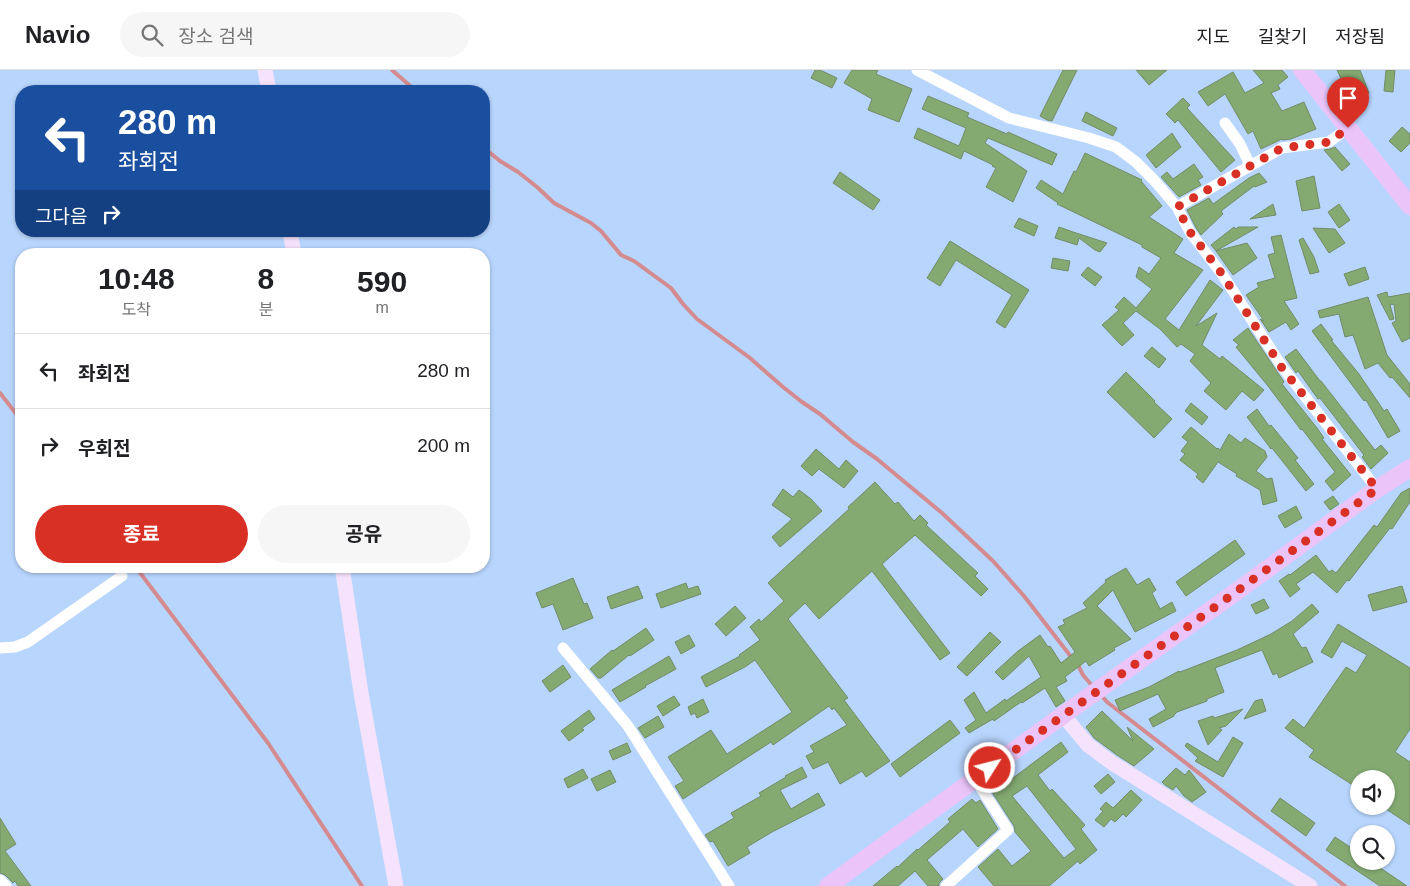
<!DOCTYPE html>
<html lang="ko">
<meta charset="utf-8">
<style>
body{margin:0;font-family:Helvetica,"Noto Sans KR",sans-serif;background:#f6f6f6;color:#202124;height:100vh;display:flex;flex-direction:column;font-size:19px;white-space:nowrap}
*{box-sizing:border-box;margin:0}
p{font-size:16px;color:#757577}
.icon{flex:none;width:28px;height:28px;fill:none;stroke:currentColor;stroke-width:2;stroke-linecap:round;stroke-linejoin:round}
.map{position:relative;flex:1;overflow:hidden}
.sheet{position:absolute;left:15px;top:178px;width:475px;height:325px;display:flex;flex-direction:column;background:#fff;border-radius:20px;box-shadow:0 1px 4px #0004}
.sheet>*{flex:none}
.top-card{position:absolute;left:15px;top:15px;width:475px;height:152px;border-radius:20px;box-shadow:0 1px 4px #0004;background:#1a4fa0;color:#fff;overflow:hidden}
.controls{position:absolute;left:1350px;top:700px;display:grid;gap:10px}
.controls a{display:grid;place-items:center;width:45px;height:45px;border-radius:50%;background:#fff;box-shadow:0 1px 4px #0004;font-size:25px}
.pin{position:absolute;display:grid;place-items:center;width:42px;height:42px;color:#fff;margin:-51px -21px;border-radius:50% 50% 50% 0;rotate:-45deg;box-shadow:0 0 5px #0007}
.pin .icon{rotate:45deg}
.me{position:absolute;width:55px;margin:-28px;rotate:54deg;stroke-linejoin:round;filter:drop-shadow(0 0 4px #0008)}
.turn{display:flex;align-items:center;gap:18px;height:105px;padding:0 20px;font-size:22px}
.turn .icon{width:65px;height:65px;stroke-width:2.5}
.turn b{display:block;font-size:35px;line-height:42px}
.then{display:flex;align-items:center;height:48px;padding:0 20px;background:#0003;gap:10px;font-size:19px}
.eta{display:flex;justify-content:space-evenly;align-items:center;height:85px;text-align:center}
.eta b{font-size:30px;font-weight:700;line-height:35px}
.primary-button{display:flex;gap:10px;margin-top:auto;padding:10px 20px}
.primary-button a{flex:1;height:58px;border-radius:30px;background:#d93025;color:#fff;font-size:20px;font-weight:700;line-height:58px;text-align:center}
.primary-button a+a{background:#f6f6f6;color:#202124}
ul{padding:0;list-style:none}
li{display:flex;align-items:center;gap:15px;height:75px;padding:0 20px;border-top:1px solid #e0e0e0}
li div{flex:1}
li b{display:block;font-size:19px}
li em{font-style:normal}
header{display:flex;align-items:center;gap:30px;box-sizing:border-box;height:70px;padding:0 25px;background:#fff;border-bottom:1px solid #e0e0e0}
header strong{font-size:24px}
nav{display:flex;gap:28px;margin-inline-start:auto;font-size:18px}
.search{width:350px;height:45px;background:#f6f6f6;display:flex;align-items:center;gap:12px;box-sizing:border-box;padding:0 18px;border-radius:28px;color:#757577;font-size:19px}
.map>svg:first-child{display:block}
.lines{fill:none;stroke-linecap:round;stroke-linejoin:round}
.stream{stroke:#d48b8f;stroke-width:4}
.building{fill:#84aa72;stroke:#728c66;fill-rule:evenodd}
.street{stroke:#fff;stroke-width:11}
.secondary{stroke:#f5e2fc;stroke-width:15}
.primary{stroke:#ebc5fa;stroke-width:18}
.route{stroke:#d93025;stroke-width:9;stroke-dasharray:0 16.2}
</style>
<header>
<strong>Navio</strong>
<div class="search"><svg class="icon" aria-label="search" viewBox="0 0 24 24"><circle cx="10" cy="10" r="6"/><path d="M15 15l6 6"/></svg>장소 검색</div>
<nav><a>지도</a><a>길찾기</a><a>저장됨</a></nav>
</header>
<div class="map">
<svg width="1410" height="816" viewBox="0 0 1410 816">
<rect width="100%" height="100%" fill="#b8d5fd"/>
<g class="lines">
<path class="stream" d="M392 0 416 21
M484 78 500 91 518 102 537 117 554 133 591 153 601 161 621 185 634 191 671 218 683 234 697 249 750 288 783 317 802 332 820 344 853 372 877 389 942 443 993 491 1024 526 1072 588
M0 323 21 350
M135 496 268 673 362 816
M1077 593 1083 605 1094 618
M1101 625 1107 632 1345 816"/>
</g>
<path class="building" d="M815 0H820L837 8 832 18 811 8Z
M852 0H878L876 4 912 19 899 52 868 40 872 29 844 13Z
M1063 0H1077L1052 51 1047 50 1040 46Z
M1136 0H1167L1149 15Z
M1253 0H1282L1288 7 1278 15 1280 19 1271 23 1282 41 1304 32 1316 59 1291 69 1282 70V69L1261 79 1253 61 1248 64 1225 24 1208 36 1198 22 1233 2 1245 23 1264 13Z
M1337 0H1360L1369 23 1360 27 1365 39 1354 44 1344 18 1345 17Z
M1386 0H1395L1393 22 1384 21Z
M928 26 969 43 967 47 1007 64 1008 62 1057 84 1052 95 988 68 985 73 1027 101 1013 132 986 117 996 98 992 96 993 95 964 81 961 89 914 68 918 58 959 76 966 58 922 39Z
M1183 28 1190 35 1187 38 1235 90 1221 102 1178 50 1175 53 1166 44Z
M1086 42 1117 58 1113 66 1082 51Z
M1402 57 1410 64V73L1401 82 1389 71Z
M1172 63 1181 77 1156 98 1146 85Z
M1335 77 1350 94 1342 101 1324 80 1330 79Z
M1085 83 1142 110 1141 111 1162 136 1149 147 1183 169 1174 183 1203 200 1165 249 1179 260 1210 210 1223 220 1196 256 1217 243 1202 275 1220 289 1222 286 1264 320 1254 331 1242 321 1226 340 1204 321 1211 313 1190 291 1195 284 1181 274 1177 277 1160 259 1136 241 1123 253 1134 265 1122 276 1102 255 1119 240 1115 237 1124 227 1136 238 1152 219 1136 207 1139 197 1149 204 1161 188 1142 177V175L1057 134 1058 133 1036 118 1041 110 1063 124 1074 101 1076 102Z
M1194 94 1203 107 1198 110 1201 115 1179 127 1161 107 1167 102 1173 109Z
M840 102 880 130 873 140 833 113Z
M1259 103 1267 112 1255 117 1254 116 1221 141 1223 144 1201 165 1196 158 1187 140 1209 128 1213 134 1249 108Z
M1314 106 1320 138 1302 141 1296 111Z
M1273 134 1276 145 1250 149Z
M1339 134 1350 150 1339 158 1328 142Z
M1019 148 1038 156 1034 166 1014 157Z
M1059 157 1073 162 1107 173 1100 182 1095 180 1079 168 1077 175 1055 168Z
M1234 157 1236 159 1238 157H1258L1216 181 1211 175Z
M1313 158 1335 159 1345 173 1329 183Z
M1281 165 1297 228 1284 231 1299 254 1291 260 1286 252 1269 262 1260 249 1264 251 1246 225 1259 217 1257 213 1275 208 1268 185 1275 183 1271 167Z
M1303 168 1314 187 1319 202 1310 204 1299 170Z
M950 171 1029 220 1005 258 996 252 1012 225 956 190 940 216 927 208Z
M1247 173 1257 188 1233 205 1216 181Z
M1053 188 1070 191 1068 201 1051 198Z
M1088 197 1102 207 1095 216 1081 205Z
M1365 197 1369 209 1349 216 1344 204Z
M1387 222 1388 227 1410 223V268L1402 272 1392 253 1396 251 1394 234 1390 235 1394 249 1390 250 1377 225Z
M1368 227 1387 285 1410 314V328L1392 307 1390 308 1378 293 1365 299 1353 265 1345 267 1339 244 1320 248 1318 241Z
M1321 254 1333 270H1331L1359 304 1384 341 1387 339 1400 361 1388 368 1366 330 1364 331 1312 261Z
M1248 258 1284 312 1282 314 1317 358 1324 368 1322 369 1351 405 1333 421 1325 411 1335 402 1302 359 1301 360 1268 316 1236 277 1239 275 1233 270Z
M1152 277 1166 289 1159 298 1144 286Z
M1296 279 1320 311H1321L1375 380 1381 375 1388 383 1371 399 1362 387 1364 385 1320 328 1318 329 1298 301 1296 303 1285 287Z
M1126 302 1155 331 1154 332 1172 349 1154 368 1107 322Z
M1191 333 1208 347 1202 355 1185 341Z
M1257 339 1269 356 1271 355 1298 388 1295 390 1314 414 1306 421 1272 378 1271 379 1247 347Z
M1191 357 1217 379 1218 378 1220 380 1229 364 1241 373 1245 368 1265 381 1267 387 1256 401 1267 409 1272 408 1277 431 1263 435 1260 420 1236 406 1237 404 1218 392 1203 413 1196 407 1198 404 1180 390 1185 384 1181 381 1188 372 1182 367Z
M816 379 839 399 846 390 858 401 844 418 819 399 812 406 801 396Z
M875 412 895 434 898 432 914 451 920 445 928 453 926 455 978 503 975 506 988 519 981 526 915 465 882 494 950 583 940 590 872 501 819 549 805 533 788 549 848 628 844 630 890 691 866 707 862 701 840 714 828 692 813 699 806 686 814 682 810 676 847 655 834 638 832 640 829 636 773 675 771 672 683 729 675 716 684 711 668 687 711 660 727 684 792 642 755 590 745 597 706 617 701 607 740 586 739 585 760 570 750 557 759 549 761 552 784 531 768 513 849 439 848 437Z
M1410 418V432L1392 459 1390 458 1349 511 1347 510 1337 523 1313 502 1296 514 1300 519 1290 527 1279 511 1289 504 1290 505 1316 485 1329 502 1332 500 1336 503 1374 455 1377 457 1401 423Z
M783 419 793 427 799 420 811 429 822 441 780 477 772 467 792 449 772 435Z
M1333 426 1339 434 1330 440 1324 432Z
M1296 436 1302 448 1285 458 1278 446Z
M1235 470 1245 484 1186 526 1176 512Z
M1126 498 1137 515 1149 508 1156 520 1152 523 1160 539 1172 532 1176 541 1135 562 1113 520 1097 536 1131 569 1114 578 1115 580 1089 596 1086 591 1065 607 1067 611 1056 617 1065 631 1056 637 1045 618 1022 633 1021 632 994 651 993 649 969 663 965 658 976 650 964 630 974 622 986 643 1005 629 1006 631 1041 607 1029 586 1003 610 995 602 1018 581 1040 565 1048 577 1050 576 1061 593 1075 582 1058 557 1065 554 1063 550 1087 538 1083 533 1106 512 1105 510Z
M573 508 584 534 587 533 593 548 563 560 553 534 542 538 536 523Z
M686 513 688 519 698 516 701 524 661 538 656 524Z
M638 516 643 528 611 539 607 527Z
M1402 516 1407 532 1373 541 1368 525Z
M1264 529 1269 538 1256 544 1251 535Z
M1312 534 1319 542 1293 564 1302 578 1306 577 1313 592 1279 608 1277 603 1273 605 1262 580 1215 598 1224 622 1207 629V631L1177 642 1174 645V646L1153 657 1149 649 1166 639 1158 624 1120 641 1115 630 1149 617 1179 601 1180 602 1237 580 1271 564 1292 551Z
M735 536 746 548 726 566 715 554Z
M1338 554 1410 598V659L1395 682 1410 692V755L1386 739V709H1359V719L1309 687 1314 680 1285 658 1293 649 1304 658 1346 597 1356 603 1367 585 1342 571 1332 588 1321 582Z
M646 558 654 570 630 586 629 585 601 608H598L590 599 612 580 613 581Z
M990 562 1001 572 967 606 957 597Z
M689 565 695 576 681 584 675 572Z
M669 586 676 599 645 616 646 617 620 632 612 620Z
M563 595 571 607 550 622 542 611Z
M674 626 680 635 663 646 657 636Z
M703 629 709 642 697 648 695 643 691 645 688 637Z
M1262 629 1266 641 1244 649 1255 631Z
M1243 639 1226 656 1219 658 1222 660 1208 675 1198 651 1213 646 1214 648Z
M589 640 595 649 582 658 584 660 569 671 561 661Z
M1102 641 1133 671 1127 657 1154 679 1134 696 1117 685 1094 668 1086 657Z
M658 646 664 657 645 668 638 658Z
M950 650 960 663 900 707 891 694Z
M1233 667 1243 673 1223 707 1195 691 1198 688 1185 676 1187 673 1218 692Z
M1061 672 1068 682 1038 705 1050 721 1052 719 1085 755 1081 759 1097 780 1080 794 1078 791 1049 816H994L978 797 998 779 1012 796 1031 781 1015 762 1014 756 992 722 1013 708ZM1027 716 1076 779 1064 788 1012 726Z
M627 673 631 682 613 690 609 681Z
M802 697 807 707 780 720 791 739 818 723 825 735 772 762 747 777 750 783 728 796 713 771 710 772 705 765 734 748 731 743 761 726 759 723 786 707 785 706Z
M1176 698 1185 705 1189 700 1206 722 1192 732 1184 726 1176 716 1173 720 1165 715 1162 712Z
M583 699 588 708 568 718 564 709Z
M610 700 616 712 597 721 591 709Z
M1108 704 1115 712 1101 724 1094 716Z
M1131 720 1142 730 1126 747 1123 744 1115 752 1111 749 1104 757 1095 750 1103 741 1100 739 1106 732 1113 738Z
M1280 728 1315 753 1306 766 1271 741Z
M972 729 976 733 980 730 998 759 978 777 963 759 927 790 943 809 939 813V816H928L915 801 898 816H873L897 796 898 797 917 779 918 780 950 752 948 749Z
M0 748 16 774 5 781 31 816H18L15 811 13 813 5 805 0 803Z
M1335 767 1359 783V791H1370L1407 816H1380L1326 780Z"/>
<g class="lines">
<path class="street" d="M917 0 1009 48 1089 68 1116 77 1136 92 1153 109 1177 137 1190 162 1222 204 1283 298 1377 419
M1225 53 1240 74 1250 95
M1177 137 1282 78 1329 72 1348 58
M0 578 15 577 28 572 122 506
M563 578 628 656 729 816
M0 810 6 816
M946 816 1008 760 975 709"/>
<path class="secondary" d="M265 0 269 21
M290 161 294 184
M342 496 361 623 396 816
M1063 645 1088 675 1112 693 1310 816"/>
<path class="primary" d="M1302 0 1410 136
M828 816 1063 645 1222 532 1377 419 1410 398"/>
</g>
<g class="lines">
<path class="route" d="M990 698 1222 532 1377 419 1282 298 1222 204 1190 162 1177 137 1282 78 1329 72 1348 58"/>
</g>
</svg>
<div class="controls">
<a><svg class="icon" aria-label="sound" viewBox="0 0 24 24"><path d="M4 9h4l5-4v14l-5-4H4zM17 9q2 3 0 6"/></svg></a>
<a><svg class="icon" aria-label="search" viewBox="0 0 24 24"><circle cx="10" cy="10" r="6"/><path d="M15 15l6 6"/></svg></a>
</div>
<div class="pin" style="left:1348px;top:58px;background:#d93025"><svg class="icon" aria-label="arrive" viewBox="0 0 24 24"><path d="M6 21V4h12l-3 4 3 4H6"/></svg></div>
<svg class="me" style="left:990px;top:698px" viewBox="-20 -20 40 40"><circle r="17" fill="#d93025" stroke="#fff" stroke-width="3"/><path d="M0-11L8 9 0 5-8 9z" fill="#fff"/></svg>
<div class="top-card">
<div class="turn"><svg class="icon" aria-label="left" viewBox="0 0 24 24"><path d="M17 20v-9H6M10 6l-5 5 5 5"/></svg><div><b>280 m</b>좌회전</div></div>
<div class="then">그다음<svg class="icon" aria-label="right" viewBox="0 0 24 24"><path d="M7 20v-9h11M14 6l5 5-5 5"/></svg></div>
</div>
<section class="sheet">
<div class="eta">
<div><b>10:48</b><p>도착</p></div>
<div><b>8</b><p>분</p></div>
<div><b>590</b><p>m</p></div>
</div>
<ul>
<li><svg class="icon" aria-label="left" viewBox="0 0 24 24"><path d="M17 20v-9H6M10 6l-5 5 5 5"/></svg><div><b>좌회전</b></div><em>280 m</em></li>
<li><svg class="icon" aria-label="right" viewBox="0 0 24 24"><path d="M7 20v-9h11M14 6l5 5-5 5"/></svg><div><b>우회전</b></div><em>200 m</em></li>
</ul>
<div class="primary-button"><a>종료</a><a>공유</a></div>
</section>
</div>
